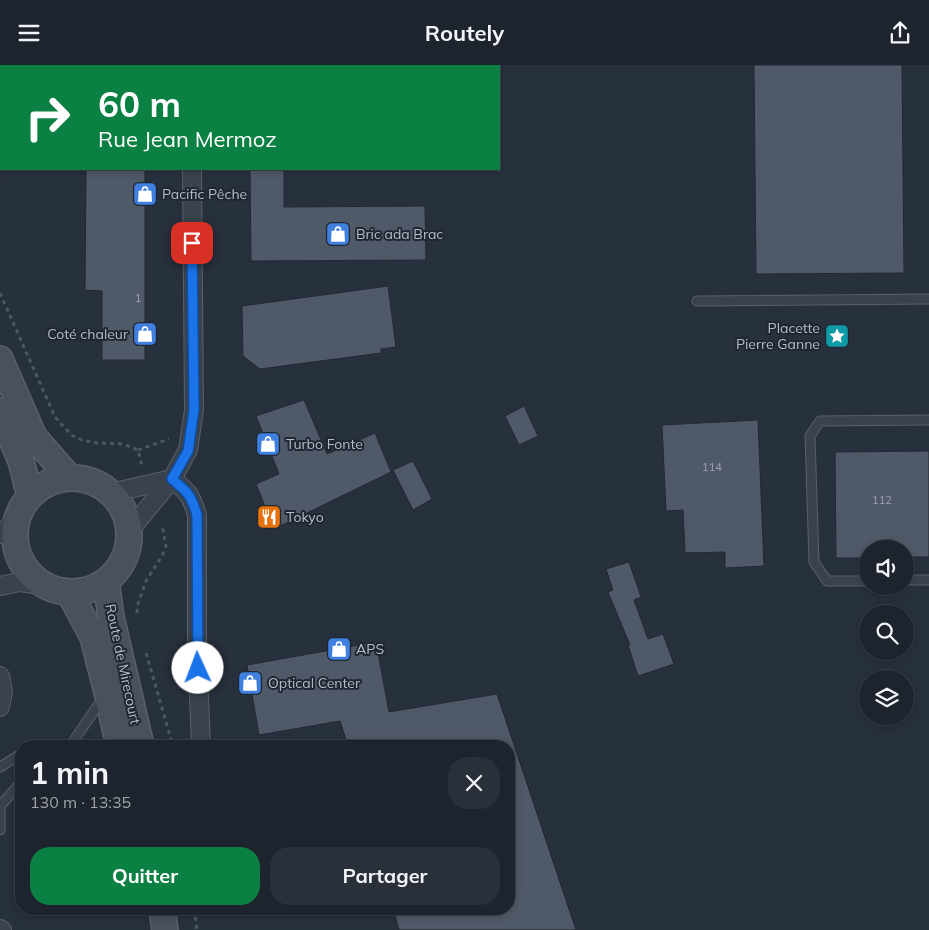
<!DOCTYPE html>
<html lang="fr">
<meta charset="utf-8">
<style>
body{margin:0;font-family:Mulish,sans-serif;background:#2a303a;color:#f1f3f6;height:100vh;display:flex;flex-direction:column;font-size:19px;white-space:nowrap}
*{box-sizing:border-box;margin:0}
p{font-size:16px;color:#a0a4aa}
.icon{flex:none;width:28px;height:28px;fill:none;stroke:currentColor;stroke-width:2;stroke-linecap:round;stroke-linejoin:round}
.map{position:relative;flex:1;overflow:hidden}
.details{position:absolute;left:15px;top:675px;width:500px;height:175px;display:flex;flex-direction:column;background:#1d242e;border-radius:20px;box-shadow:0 2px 8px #0003,0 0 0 1px #3b414a}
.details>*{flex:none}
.top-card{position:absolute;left:0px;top:0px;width:500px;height:105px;box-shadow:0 2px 8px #0003,0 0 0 1px #3b414a;background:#0b8043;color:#fff;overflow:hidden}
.controls{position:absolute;left:859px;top:475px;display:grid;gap:10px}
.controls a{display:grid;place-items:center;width:55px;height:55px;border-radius:50%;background:#1d242e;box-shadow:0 2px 8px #0003,0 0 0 1px #3b414a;font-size:25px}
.pin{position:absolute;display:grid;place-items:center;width:42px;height:42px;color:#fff;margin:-21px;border-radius:10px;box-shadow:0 2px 8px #0006}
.me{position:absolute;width:55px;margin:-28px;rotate:358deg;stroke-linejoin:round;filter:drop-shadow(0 0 4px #0008)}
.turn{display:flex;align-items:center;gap:18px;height:105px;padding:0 15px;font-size:22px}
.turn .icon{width:65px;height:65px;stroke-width:2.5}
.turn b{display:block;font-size:35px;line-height:42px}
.round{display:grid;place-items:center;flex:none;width:52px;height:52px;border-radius:20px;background:#2a303a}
.headline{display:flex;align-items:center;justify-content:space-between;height:85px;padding:0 15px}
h1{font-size:30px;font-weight:700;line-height:38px}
.button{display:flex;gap:10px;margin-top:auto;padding:10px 15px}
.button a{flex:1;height:58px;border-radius:20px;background:#0b8043;color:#fff;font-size:20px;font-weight:700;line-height:58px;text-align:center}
.button a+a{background:#2a303a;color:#f1f3f6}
header{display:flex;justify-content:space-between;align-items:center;height:65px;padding:0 15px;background:#1d242e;font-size:22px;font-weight:700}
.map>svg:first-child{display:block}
.building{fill:#505967;stroke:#212934}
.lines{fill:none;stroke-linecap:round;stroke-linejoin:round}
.lane-casing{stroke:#58606b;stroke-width:11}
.street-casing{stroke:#58606b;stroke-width:20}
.secondary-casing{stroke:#58606b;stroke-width:28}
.path{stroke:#495a5d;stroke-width:3;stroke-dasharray:4 4;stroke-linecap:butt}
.lane{stroke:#3a424d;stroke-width:9}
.street{stroke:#3a424d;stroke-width:18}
.secondary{stroke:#49515f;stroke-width:25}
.route-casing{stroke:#114b97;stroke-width:12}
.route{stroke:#1a73e8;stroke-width:9}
.labels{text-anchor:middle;stroke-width:4;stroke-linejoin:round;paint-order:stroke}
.number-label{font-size:11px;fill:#9ca4b0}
.poi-label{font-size:14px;fill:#b6bdc8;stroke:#1f2732;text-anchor:start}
.street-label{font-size:14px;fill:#b6bdc8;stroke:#1f2732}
</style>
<header><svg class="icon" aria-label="menu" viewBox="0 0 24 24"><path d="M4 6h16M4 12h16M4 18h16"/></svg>Routely<svg class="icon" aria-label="share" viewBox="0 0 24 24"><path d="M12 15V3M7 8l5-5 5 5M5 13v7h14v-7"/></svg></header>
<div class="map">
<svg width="929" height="865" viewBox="0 0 929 865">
<rect width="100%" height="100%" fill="#27303d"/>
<path class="building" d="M754 0H902L904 208 756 209Z
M86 104H145V295H102V226L85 225Z
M250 104H284V142L425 141 426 195 251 196Z
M388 221 396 282 381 284V288L260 304 243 291 242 241Z
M304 335 327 389 375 368 391 407 274 464 256 419 279 409 256 351Z
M524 341 538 371 519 380 505 351Z
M758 355 764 501 725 503V487L685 488 683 445 666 446 662 360Z
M929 386V492H905V484H868V493H836L835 387Z
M413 396 432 434 413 445 393 405Z
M629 497 641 532 634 535 648 574 663 569 674 599 638 611 628 580H630L608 527 613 525 606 504Z
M376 577 389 647 497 629 576 865H399L393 844H509V681H348L340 656 259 670 247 600Z"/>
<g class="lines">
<defs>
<path id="lane" d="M697 236 929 234
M905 515H929
M868 516H827L814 497 810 371 820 356 929 355
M70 681 103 633
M0 702 21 689
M19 721 17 722 21 738
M0 741 17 722
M0 744V765"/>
<path id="street" d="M191 0V1
M172 414C188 427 191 430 197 450V583L201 681
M111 428 172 414
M129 466 172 414 188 385 194 345 192 104
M0 469 3 468 17 453
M0 521 20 517 43 520
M0 611 3 626 0 642
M0 864 2 865"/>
<path id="secondary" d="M0 294 34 372 69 412
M0 346 21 396 30 431
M15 470a57 57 0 1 1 114 0a57 57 0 1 1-114 0Z
M106 516 111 552 141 681
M69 527 93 572 107 627 119 681
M162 844 165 865"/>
</defs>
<use href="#lane" class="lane-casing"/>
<use href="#street" class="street-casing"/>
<use href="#secondary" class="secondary-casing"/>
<path class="path" d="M0 228 55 352 65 363 73 371 82 375 97 378 123 379 138 385 142 401
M138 385 169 374
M137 548V542L146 516 162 491 166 481 162 459
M146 588 173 681
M194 844 197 865"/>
<use href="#lane" class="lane"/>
<use href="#street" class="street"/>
<use href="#secondary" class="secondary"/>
</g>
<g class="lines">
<defs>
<path id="route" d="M192 178 194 345 188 386 172 414C188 427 191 430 197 450L198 603"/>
</defs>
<use href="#route" class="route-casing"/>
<use href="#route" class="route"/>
</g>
<defs>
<symbol id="shop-square" viewBox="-11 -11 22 22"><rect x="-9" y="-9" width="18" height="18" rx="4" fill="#3f7fe0" stroke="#1f2732"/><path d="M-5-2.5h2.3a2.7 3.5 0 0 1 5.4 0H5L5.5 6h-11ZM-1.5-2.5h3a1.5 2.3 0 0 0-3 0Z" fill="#fff"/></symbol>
<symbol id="sight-square" viewBox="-11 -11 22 22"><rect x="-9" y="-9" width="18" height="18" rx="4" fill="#0f9aa8" stroke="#1f2732"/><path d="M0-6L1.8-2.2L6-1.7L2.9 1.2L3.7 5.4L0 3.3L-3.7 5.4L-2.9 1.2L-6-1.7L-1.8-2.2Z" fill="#fff"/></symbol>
<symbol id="restaurant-square" viewBox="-11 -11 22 22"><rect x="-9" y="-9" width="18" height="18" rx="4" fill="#e8710a" stroke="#1f2732"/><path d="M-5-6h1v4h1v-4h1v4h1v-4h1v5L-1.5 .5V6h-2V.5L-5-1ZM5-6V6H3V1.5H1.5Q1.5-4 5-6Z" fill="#fff"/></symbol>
</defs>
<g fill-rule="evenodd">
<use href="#shop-square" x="131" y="115" width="28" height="28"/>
<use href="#shop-square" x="324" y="155" width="28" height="28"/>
<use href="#shop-square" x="131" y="255" width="28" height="28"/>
<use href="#sight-square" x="823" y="257" width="28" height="28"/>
<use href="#shop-square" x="254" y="365" width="28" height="28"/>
<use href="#restaurant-square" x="255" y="438" width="28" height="28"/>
<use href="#shop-square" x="325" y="570" width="28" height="28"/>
<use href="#shop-square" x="236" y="604" width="28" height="28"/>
</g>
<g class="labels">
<g class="number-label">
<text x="138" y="237">1</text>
<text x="712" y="406">114</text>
<text x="882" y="439">112</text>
</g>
<g class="poi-label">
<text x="162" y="134">Pacific Pêche</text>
<text x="356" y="174">Bric ada Brac</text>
<text x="820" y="268" text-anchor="end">Placette<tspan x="820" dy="16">Pierre Ganne</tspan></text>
<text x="128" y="274" text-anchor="end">Coté chaleur</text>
<text x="286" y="384">Turbo Fonte</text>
<text x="286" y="457">Tokyo</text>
<text x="356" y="589">APS</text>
<text x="268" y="623">Optical Center</text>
</g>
<g class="street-label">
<text transform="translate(123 599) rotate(78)" y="5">Route de Mirecourt</text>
</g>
</g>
</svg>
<div class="controls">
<a><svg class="icon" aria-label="sound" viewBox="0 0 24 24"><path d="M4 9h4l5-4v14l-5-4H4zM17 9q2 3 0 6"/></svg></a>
<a><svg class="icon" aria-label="search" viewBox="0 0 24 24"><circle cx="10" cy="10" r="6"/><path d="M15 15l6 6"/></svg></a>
<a><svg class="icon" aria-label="layers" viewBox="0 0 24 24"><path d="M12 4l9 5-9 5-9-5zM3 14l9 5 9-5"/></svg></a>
</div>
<div class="pin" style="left:192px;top:178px;background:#d93025"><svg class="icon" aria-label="arrive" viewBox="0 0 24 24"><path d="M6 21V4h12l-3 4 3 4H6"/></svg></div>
<svg class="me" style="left:198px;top:603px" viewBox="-20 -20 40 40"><circle r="19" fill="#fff"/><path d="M0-13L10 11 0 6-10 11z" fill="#1a73e8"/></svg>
<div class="top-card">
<div class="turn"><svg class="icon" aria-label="right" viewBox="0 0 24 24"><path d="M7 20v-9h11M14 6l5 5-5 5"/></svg><div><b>60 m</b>Rue Jean Mermoz</div></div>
</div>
<section class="details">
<div class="headline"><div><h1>1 min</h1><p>130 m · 13:35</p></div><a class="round"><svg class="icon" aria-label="close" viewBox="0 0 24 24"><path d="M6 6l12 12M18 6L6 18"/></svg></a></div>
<div class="button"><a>Quitter</a><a>Partager</a></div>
</section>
</div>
